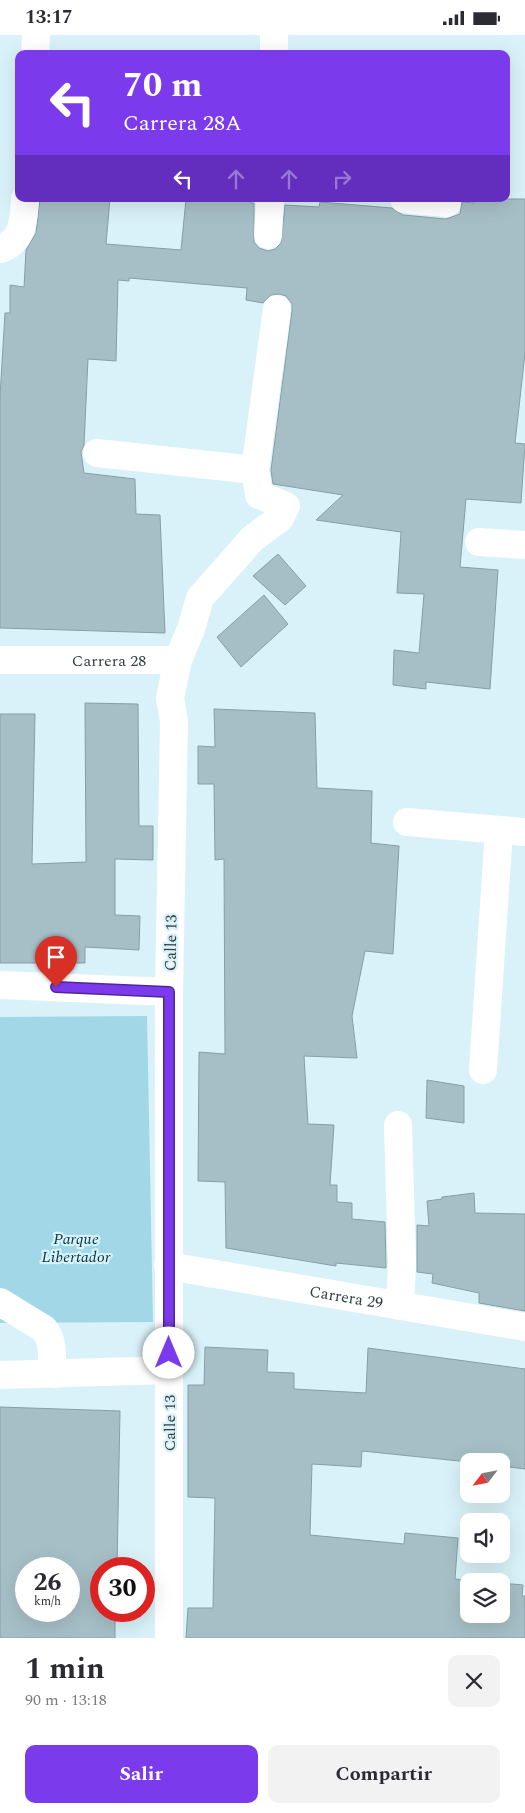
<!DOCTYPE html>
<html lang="es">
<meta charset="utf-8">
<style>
body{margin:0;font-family:Spectral,serif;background:#f2f2f3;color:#2b2b33;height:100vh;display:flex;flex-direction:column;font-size:19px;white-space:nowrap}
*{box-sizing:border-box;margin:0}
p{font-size:16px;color:#7c7c81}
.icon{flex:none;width:28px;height:28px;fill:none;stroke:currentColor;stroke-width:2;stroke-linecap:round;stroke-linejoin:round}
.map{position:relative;height:1603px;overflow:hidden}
.details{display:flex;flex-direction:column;background:#fff;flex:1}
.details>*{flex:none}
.hud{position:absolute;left:15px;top:15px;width:495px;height:152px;border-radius:10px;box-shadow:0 5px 20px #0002;background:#7c3aed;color:#fff;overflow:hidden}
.needle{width:32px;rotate:238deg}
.tools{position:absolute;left:460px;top:1418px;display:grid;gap:10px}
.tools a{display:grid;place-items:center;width:50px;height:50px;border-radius:10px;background:#fff;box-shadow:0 5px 20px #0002;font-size:25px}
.speed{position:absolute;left:15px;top:1522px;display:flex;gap:10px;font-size:25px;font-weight:700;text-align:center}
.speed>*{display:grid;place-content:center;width:65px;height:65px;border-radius:50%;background:#fff;box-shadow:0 5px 20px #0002;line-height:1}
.speed small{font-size:12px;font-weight:400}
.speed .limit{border:8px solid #d22;background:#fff;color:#111}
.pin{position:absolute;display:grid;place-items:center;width:42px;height:42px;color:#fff;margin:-51px -21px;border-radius:50% 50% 50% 0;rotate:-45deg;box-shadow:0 0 5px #0007}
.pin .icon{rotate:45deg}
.me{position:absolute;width:55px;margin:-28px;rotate:0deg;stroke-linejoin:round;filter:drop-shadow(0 0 4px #0008)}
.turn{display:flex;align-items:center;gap:18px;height:105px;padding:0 25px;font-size:22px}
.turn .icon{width:65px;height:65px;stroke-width:2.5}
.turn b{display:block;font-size:35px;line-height:42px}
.lanes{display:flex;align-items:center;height:48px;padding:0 25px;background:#0003;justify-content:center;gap:25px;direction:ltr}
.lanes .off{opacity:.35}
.round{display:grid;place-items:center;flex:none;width:52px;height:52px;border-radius:10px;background:#f2f2f3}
.head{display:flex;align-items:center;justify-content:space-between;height:85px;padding:0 25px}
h1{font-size:30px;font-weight:700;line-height:38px}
.button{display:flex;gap:10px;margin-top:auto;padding:10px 25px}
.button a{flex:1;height:58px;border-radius:10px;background:#7c3aed;color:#fff;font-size:20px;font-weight:700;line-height:58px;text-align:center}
.button a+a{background:#f2f2f3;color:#2b2b33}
.status{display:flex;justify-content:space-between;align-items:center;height:35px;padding:0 25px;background:#fff;direction:ltr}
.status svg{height:14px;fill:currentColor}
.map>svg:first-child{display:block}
.green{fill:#a1d7e6}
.building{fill:#a6bfc6;stroke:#879ea5;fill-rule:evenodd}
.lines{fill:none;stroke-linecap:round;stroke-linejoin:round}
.minor{stroke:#fff;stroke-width:28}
.route-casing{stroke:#51269a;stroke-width:12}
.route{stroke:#7c3aed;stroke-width:9}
.labels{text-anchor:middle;stroke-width:4.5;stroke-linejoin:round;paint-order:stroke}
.street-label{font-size:16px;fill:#343e41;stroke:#d9f2f9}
.park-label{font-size:16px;font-style:italic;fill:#023743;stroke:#d9f2f9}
</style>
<div class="status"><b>13:17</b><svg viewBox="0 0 49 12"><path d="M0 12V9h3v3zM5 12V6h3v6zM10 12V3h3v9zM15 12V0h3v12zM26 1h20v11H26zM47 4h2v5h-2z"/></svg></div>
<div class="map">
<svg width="525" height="1603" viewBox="0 0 525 1603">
<rect width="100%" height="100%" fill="#d9f2f9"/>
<path class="green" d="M147 981 153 1287 0 1288V982Z"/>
<path class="building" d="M40 164H110L106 209 181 215 186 164H251V168H254V207L259 213 268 216 275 214 281 208 285 170 319 172 320 167 392 173 403 180 446 184 460 179 462 167 474 168V164H525V318L515 408 525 409 521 468 466 464 460 532 498 535 490 654 426 647V654L393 650 394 615 419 618 424 559 397 558 401 497 316 485 343 460 273 449 271 435 292 276V269L286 261 279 259 271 260 263 268 246 265 247 253 129 243V246L118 245 116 326 88 324 84 410 81 417 84 438 135 444 136 479 160 480 165 598 0 593V361L5 278H10V250L24 252 26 215 36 198Z
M278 519 306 551 285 570 253 541Z
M264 560 288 589 241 632 217 602Z
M85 668 138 669 139 791H153V825L115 824V880L140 881 139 915 85 912V928H0V679H35L32 829 86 827Z
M214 674 315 678 317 753 372 756 371 808 399 811 393 919 365 916 352 981 357 1023 304 1021 308 1089 334 1090 330 1150H337V1167L352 1168V1184L385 1187 386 1233 336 1228V1231L226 1213 225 1147 198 1146 199 1017 225 1019 224 824 215 825 214 749H198V711L215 712Z
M427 1045 464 1051V1088L426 1083Z
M474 1158 475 1178 525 1179V1276L479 1268V1258L432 1248 433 1239 417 1237V1190L429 1191 427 1166 442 1164V1162Z
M205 1312 268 1315 267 1337 294 1338V1354L366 1358 368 1313 525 1334V1434L501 1431V1426L469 1427 362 1416 361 1432 312 1429 310 1500 404 1509 405 1498 458 1503 455 1544 478 1546H469V1579H501V1548L523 1550 522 1561H525V1603H186L188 1573H213L215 1463 188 1462V1350H204Z
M0 1372 120 1376 117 1534H101V1576H115V1603H0ZM26 1534H69V1576H26Z"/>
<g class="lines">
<g class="minor">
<path d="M35 19 36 0"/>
<path d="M274 19V0"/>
<path d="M404 164 447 168"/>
<path d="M268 200 270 164"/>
<path d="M0 214C23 207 24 184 25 164"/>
<path d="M97 418 255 435"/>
<path d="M479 507 525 510"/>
<path id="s1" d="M0 625H178L170 663 174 686 169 957V1603"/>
<path d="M178 625 191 594 200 563 252 504 280 483 286 471 259 460 255 435 277 274"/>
<path d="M407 787 525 797"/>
<path d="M0 950 169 957"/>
<path d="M483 1035 499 795"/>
<path d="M398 1090 402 1228 400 1271"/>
<path id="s2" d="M168 1231 525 1292"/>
<path d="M0 1267 44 1294C55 1308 51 1323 53 1339"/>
<path d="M0 1340 169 1335"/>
</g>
</g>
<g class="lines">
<defs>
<path id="route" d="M56 952 169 957V1318"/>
</defs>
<use href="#route" class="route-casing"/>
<use href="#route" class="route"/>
</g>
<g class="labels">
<g class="street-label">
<text dy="6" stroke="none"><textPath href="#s1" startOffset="109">Carrera 28</textPath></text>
<text transform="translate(170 908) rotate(-89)" y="6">Calle 13</text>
<text dy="6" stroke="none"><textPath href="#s2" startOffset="181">Carrera 29</textPath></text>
<text transform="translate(169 1388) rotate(-90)" y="6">Calle 13</text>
</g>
<g class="park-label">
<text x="76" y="1209">Parque<tspan x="76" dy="18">Libertador</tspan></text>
</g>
</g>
</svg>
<div class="tools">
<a><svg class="needle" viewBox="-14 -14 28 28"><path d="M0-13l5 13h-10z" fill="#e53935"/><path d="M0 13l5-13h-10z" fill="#7c7c81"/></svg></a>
<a><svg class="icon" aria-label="sound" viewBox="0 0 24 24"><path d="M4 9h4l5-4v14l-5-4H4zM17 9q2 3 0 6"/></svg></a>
<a><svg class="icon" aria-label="layers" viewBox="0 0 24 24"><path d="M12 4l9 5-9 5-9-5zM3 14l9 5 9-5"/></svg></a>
</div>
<div class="speed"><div>26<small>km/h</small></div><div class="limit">30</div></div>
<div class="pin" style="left:56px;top:952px;background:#d93025"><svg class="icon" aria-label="arrive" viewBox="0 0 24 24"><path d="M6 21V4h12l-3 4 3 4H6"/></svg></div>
<svg class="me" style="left:169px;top:1318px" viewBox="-20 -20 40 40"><circle r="19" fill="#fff"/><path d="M0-13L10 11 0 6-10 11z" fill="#7c3aed"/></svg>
<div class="hud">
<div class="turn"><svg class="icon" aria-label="left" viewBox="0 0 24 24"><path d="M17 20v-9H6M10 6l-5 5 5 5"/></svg><div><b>70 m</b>Carrera 28A</div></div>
<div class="lanes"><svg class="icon" aria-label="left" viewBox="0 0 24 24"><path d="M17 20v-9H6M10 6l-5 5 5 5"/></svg><svg class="icon off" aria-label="ahead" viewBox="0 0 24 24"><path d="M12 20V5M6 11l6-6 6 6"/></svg><svg class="icon off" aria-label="ahead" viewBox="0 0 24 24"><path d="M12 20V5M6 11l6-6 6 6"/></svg><svg class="icon off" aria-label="right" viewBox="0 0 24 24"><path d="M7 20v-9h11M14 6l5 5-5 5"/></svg></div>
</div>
</div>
<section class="details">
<div class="head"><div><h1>1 min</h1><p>90 m · 13:18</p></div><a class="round"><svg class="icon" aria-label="close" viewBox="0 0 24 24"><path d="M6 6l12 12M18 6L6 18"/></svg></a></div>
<div class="button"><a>Salir</a><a>Compartir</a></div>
</section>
